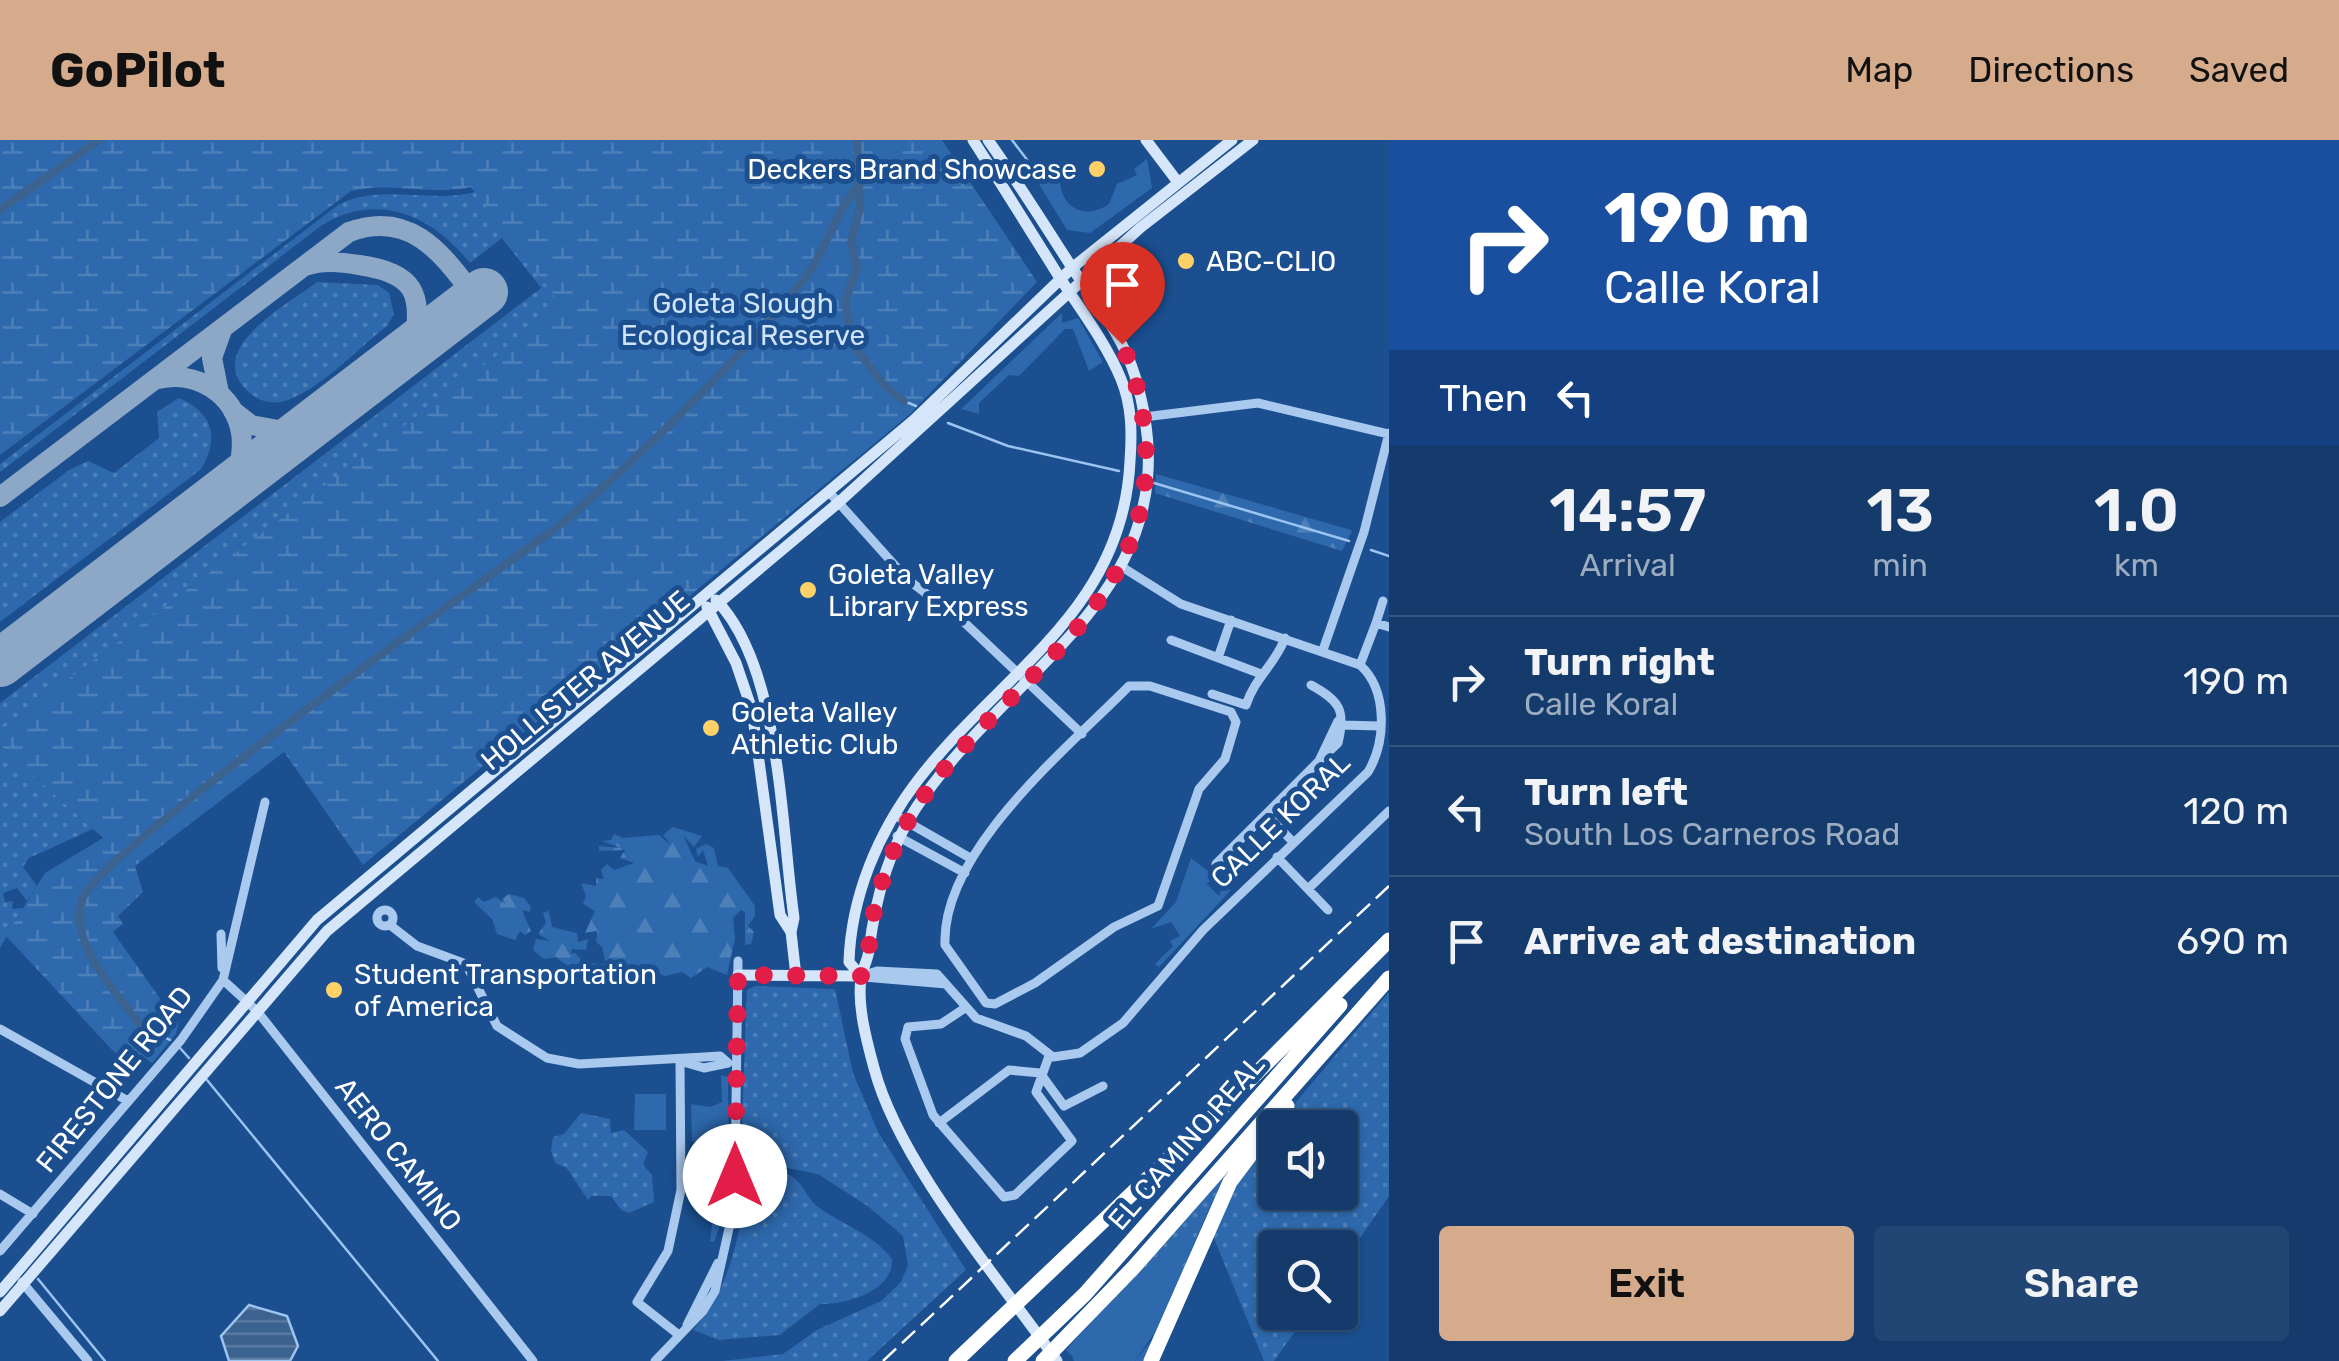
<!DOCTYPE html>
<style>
body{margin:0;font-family:Rubik,sans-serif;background:#214673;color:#f1f3f6;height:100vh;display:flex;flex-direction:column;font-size:38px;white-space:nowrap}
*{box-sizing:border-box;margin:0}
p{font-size:32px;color:#9dadc1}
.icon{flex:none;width:55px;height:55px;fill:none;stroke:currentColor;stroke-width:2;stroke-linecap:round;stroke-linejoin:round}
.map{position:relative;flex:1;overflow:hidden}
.panel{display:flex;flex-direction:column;background:#143b6b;width:950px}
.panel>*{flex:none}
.banner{background:#1a4fa0;color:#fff;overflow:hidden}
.controls{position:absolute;left:1258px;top:970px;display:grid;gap:20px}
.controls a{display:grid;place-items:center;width:100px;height:100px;border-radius:10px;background:#143b6b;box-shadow:0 2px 8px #0004,0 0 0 2px #33557e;font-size:50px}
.pin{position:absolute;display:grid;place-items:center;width:85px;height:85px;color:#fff;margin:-102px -42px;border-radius:50% 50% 50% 0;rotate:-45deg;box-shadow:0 0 10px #0007}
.pin .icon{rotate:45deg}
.me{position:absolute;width:110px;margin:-55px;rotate:0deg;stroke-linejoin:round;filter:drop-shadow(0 0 8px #0008)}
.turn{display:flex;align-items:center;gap:35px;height:210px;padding:0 50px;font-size:45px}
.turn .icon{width:130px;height:130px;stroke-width:2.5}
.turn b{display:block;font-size:70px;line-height:85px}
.then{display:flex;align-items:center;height:95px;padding:0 50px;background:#0003;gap:20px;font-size:38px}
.eta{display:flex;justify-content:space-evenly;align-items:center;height:170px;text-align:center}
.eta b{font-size:60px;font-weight:600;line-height:70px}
.button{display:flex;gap:20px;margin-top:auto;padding:20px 50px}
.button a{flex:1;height:115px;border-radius:10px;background:#d6ab8b;color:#111;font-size:40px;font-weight:600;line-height:115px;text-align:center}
.button a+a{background:#214673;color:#f1f3f6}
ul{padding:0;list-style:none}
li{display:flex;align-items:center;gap:30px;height:130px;padding:0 50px;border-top:2px solid #33557e}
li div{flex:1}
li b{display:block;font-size:38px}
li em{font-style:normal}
header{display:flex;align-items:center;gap:60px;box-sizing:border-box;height:140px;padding:0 50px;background:#d6ab8b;color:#111}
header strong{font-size:48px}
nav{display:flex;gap:55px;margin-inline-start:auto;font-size:35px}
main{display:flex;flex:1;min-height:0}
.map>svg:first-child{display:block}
.grass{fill:url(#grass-dots);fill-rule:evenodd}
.forest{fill:url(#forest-firs)}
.wetland{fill:url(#wetland-marsh)}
.garden{fill:#2e69ad}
.water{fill:url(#water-rules);stroke:#9cc4f0;stroke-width:2.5}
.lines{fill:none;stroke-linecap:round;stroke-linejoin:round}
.stream{stroke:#9cc4f0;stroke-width:2.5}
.canal{stroke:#3c6290;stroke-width:8}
.taxiway{stroke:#8da7c7;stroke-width:20}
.runway{stroke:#8da7c7;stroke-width:48}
.street{stroke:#a9c9ee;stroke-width:9}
.secondary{stroke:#d6e6fa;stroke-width:11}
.highway{stroke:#fff;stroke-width:15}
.rail{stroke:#fff;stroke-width:2.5;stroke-dasharray:18 8;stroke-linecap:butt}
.route{stroke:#e11d48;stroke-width:18;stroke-dasharray:0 32.4}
.poi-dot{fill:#ffd166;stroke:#1b4f8f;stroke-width:4}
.labels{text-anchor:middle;stroke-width:10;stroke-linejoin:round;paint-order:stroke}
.poi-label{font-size:28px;fill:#fff;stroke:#1b4f8f;text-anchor:start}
.park-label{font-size:28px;fill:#cfe3fa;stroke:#1b4f8f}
.street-label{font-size:28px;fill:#fff;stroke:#1b4f8f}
</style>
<header>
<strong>GoPilot</strong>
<nav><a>Map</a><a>Directions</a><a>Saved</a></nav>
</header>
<main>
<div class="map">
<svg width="1389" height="1221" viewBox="0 0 1389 1221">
<defs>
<pattern id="grass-dots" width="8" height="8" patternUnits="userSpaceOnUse" patternTransform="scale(2.5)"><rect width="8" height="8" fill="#2e69ad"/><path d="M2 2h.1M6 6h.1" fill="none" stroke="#4d80b9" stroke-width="1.8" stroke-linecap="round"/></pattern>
<pattern id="forest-firs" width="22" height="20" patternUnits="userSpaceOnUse" patternTransform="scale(2.5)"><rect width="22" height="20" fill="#2e69ad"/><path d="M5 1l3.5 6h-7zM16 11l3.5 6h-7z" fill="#4d80b9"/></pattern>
<pattern id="wetland-marsh" width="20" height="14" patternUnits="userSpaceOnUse" patternTransform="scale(2.5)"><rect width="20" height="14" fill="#2e69ad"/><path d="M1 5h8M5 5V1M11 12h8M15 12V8" fill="none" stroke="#4d80b9"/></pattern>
<pattern id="water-rules" width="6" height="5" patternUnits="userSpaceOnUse" patternTransform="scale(2.5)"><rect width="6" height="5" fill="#3c6290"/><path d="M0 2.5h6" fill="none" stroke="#597aa1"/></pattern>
</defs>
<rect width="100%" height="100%" fill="#1b4f8f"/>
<path class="grass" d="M475 52 563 166 0 591V563L541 148 502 98 470 123C432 76 379 51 322 85L0 332V324L338 65C382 43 429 64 475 52Z
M317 142 378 145 389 153 394 174 387 186C357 209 323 247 288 260 276 265 261 262 251 254 199 211 287 165 317 142Z
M179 258C214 273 220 300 200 330L0 482V382L69 330 88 321 114 333 159 298 157 272Z
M0 605 93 689 29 718 23 727 37 746 27 761 17 748 3 753 5 762 13 761 12 769 23 768 0 808Z
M755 846 835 849 853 933 878 992 966 1130 867 1221H722L783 1214 817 1190 881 1161 901 1142 908 1125 903 1096 869 1067 818 1034 767 1024 756 1007 741 1008 747 850Z
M1389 852V1056L1340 1127V1108H1275V1172L1308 1173 1274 1221H1264L1211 1091 1258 1007ZM1275 988H1340V1052H1275Z
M581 973 610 979 611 993 624 990 648 1012 643 1025 652 1035 654 1062 629 1073 621 1070 611 1056H591L588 1060 566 1027 556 1024 551 1011 553 997 564 994Z
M1231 1029C1194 1089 1176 1158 1144 1221H1135L1152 1200 1189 1092 1072 1216 1066 1210Z
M785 1033C804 1040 804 1056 818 1067 843 1085 873 1094 892 1119 894 1152 843 1165 820 1164L780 1195 719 1200 693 1190C729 1148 740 1100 745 1046Z"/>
<path class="forest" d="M1156 334 1351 390 1352 391 1342 411 1155 353Z
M673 687 702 696 694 707 683 695 695 721 708 726 703 710 698 717 696 709 706 704 714 708 718 726 728 728 755 766V776L748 786 754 792 751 804 745 805V772L741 770 733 778 735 798 727 835 707 827 691 838 682 832 665 836 645 828 625 834 621 829 617 835 601 829 583 832 579 826 570 828 556 817 544 819 533 810 536 799 550 801 538 794 546 783 543 773 549 771 552 787 577 793 578 802 588 799 586 810 572 809 571 814 575 813 584 823 606 824 602 807 596 802 597 791 585 793 595 771 583 764 586 756 581 743 596 746V738L604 739 601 730 607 724 614 730 634 723 620 718 625 710 599 711V706L621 708 602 701 611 700 614 694 623 698 659 695 672 706 663 695Z
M509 754 524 758 531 767 530 772 522 770 531 791 525 795 520 791 515 800 497 794 492 779 474 762 478 757 484 762 496 757 506 764 502 759Z"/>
<path class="wetland" d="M0 0H942L1037 142 909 275 363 725 284 612 135 726 143 752 118 776 123 784 113 792 178 884 176 894 152 923 144 917 129 928 6 796 45 733 103 698 0 605V591L562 166 471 47C431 56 392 41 351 51L0 315Z"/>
<path class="garden" d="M1147 19 1152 48 1090 93 1067 90 1037 41 1055 30 1065 40H1060C1061 69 1086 80 1109 64L1117 44 1137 35 1134 29Z
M1062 173V183L1078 178 1103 222 1089 231 1073 189H1065L1019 236 1009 235 979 263V274L961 269Z
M1191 718 1218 739 1206 743 1219 756 1224 743 1231 750 1159 827 1155 824 1173 806 1170 801 1180 796 1171 782 1151 789 1176 762Z
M721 935 728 937C728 986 733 1059 714 1102L710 1101 713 1077 718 1078 721 1045 717 1049 708 1047H715L716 1018 723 1017 702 1012H724L722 991 712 1003 692 1001 691 964 710 967 722 962Z
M635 954H666V990H634Z
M1186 1092 1190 1096 1164 1179 1135 1221H1074L1072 1216Z"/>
<path class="water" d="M249 1165 287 1176 298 1206 290 1221H229L221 1196Z"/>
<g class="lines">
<path class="stream" d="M1012 0 1038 34
M904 261 916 266
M948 283 1008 306 1119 331
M1154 343 1349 401
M1371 410 1389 416
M155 892 170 900
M180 908 189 918
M207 940 438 1221
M38 1139 105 1221"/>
<path class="canal" d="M857 0 860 68 851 102 857 127 845 161 853 205 884 245 904 261
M0 70 99 0
M155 892 141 886C116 851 69 806 82 760 96 713 497 432 564 382 649 307 730 230 802 142 826 113 834 71 860 44"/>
<path class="taxiway" d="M305 126C324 120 340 122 359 125 415 133 423 153 414 205
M158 239C196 230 234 253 241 293 244 308 239 326 238 341
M219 253 212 218 222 190
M233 271 251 285 300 294
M0 357 349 92C412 69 443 115 476 158"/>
<path class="runway" d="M0 523 484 152"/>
<path class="street" d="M1136 278 1258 263 1389 294
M829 352 907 439 966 484 1082 594
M1376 483 1383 461
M1171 500 1261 534
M1323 510 1364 392 1389 293
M1219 515 1231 480
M1360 525 1376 483 1389 487
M1311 545C1340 561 1346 570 1338 603L1319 621 1338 581
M1129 546H1150L1231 572 1236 582 1225 619 1199 649 1158 766 1114 787 1035 843 995 864 986 863 945 805C941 711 1068 608 1129 546Z
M1212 554 1246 565C1255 537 1275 525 1285 498
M1341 585 1380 586
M895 675 972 719
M1267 675 1293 702
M897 696 965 733
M1277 717 1328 770
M1216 724 1319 621
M1308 749 1389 671
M377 778a8 8 0 1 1 16 0a8 8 0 1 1-16 0Z
M390 785 417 806 466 824 497 886 547 918 579 924 704 917 720 916 728 923 704 928 680 921
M221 794 222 828
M861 836 877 831 937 834 976 878 1026 896 1053 917 1080 913 1123 883 1203 790 1368 632C1386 602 1388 550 1360 525L1181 464 1122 427
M864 837 946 844
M223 840 257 871 533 1221
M965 868 941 884 908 887 905 899 933 975 1004 1057 1015 1055 1072 1001 1036 952 1049 916
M0 889 128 961
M939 983 1009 930 1040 933 1064 966 1103 946
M0 1054 33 1074
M0 1111 181 900 223 840 265 662
M22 1142 88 1221
M687 1185 718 1123
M679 1195 637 1162 668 1111 681 1050 680 921
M655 1221 703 1171 715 1151 730 1084 735 1036 738 821"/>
<path class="secondary" d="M988 0C1017 41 1044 84 1071 126 1094 161 1123 196 1135 236 1200 449 1012 522 916 668 888 710 875 761 869 810 868 820 862 829 861 839 857 866 867 902 874 928 899 1023 1000 1140 1057 1221
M1146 0 1177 41
M716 460C781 526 781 688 794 778L791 792 796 836
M707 467 736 523 752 570 780 775 791 792
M738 835 861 836
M861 836 849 822C851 757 878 692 918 640 1001 532 1123 472 1130 321 1132 293 1132 266 1121 239 1105 201 1080 169 1058 135 1030 90 1002 45 973 0
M0 1152 317 780 914 280 1072 128 1232 0
M0 1171 327 791 838 363 1140 88 1253 0"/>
<path class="highway" d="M956 1221 1224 966 1389 800
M1015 1221 1085 1154 1340 865
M1043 1221 1134 1127 1389 838
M1151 1221 1230 1042 1287 966"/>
<path class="rail" d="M883 1221 1389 746"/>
</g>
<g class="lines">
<path class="route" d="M735 1036 738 835 861 836C870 817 869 798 873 777 880 741 895 702 914 671 991 547 1148 479 1146 315 1145 275 1138 241 1122 204"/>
</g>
<g class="poi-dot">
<circle cx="1097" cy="29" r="10"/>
<circle cx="1186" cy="121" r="10"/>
<circle cx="808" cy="450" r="10"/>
<circle cx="711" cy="588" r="10"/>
<circle cx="334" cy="850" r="10"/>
</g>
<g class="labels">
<g class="poi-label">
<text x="1077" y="39" text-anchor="end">Deckers Brand Showcase</text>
<text x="1206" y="131">ABC-CLIO</text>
<text x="828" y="444">Goleta Valley<tspan x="828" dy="32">Library Express</tspan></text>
<text x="731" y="582">Goleta Valley<tspan x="731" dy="32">Athletic Club</tspan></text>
<text x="354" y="844">Student Transportation<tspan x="354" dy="32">of America</tspan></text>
</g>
<g class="park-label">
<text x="743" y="173">Goleta Slough<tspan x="743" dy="32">Ecological Reserve</tspan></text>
</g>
<g class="street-label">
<text transform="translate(585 540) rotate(-40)" y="10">HOLLISTER AVENUE</text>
<text transform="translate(1280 680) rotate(-44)" y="10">CALLE KORAL</text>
<text transform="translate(114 939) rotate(-51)" y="10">FIRESTONE ROAD</text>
<text transform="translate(1186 1002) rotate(-49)" y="10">EL CAMINO REAL</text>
<text transform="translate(399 1014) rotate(52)" y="10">AERO CAMINO</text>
</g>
</g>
</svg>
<div class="controls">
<a><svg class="icon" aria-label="sound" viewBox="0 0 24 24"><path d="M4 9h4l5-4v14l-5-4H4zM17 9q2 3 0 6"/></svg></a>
<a><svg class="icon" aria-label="search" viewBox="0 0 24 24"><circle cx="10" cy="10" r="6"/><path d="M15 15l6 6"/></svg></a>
</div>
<div class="pin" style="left:1122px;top:204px;background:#d93025"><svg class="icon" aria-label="arrive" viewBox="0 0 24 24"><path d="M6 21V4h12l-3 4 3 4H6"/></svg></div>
<svg class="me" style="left:735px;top:1036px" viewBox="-20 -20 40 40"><circle r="19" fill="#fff"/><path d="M0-13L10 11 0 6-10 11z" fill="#e11d48"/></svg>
</div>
<section class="panel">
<div class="banner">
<div class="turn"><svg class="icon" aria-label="right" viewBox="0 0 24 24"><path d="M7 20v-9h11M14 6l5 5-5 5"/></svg><div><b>190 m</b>Calle Koral</div></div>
<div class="then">Then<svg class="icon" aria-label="left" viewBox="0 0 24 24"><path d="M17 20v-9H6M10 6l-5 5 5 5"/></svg></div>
</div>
<div class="eta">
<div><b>14:57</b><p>Arrival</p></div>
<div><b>13</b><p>min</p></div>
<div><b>1.0</b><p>km</p></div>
</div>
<ul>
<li><svg class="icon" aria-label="right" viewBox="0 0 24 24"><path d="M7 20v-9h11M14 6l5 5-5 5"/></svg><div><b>Turn right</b><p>Calle Koral</p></div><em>190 m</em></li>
<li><svg class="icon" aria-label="left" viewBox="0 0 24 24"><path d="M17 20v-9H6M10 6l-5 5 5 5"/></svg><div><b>Turn left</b><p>South Los Carneros Road</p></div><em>120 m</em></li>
<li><svg class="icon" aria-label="arrive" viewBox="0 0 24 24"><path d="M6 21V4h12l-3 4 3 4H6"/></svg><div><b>Arrive at destination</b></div><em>690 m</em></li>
</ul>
<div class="button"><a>Exit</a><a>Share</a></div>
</section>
</main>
